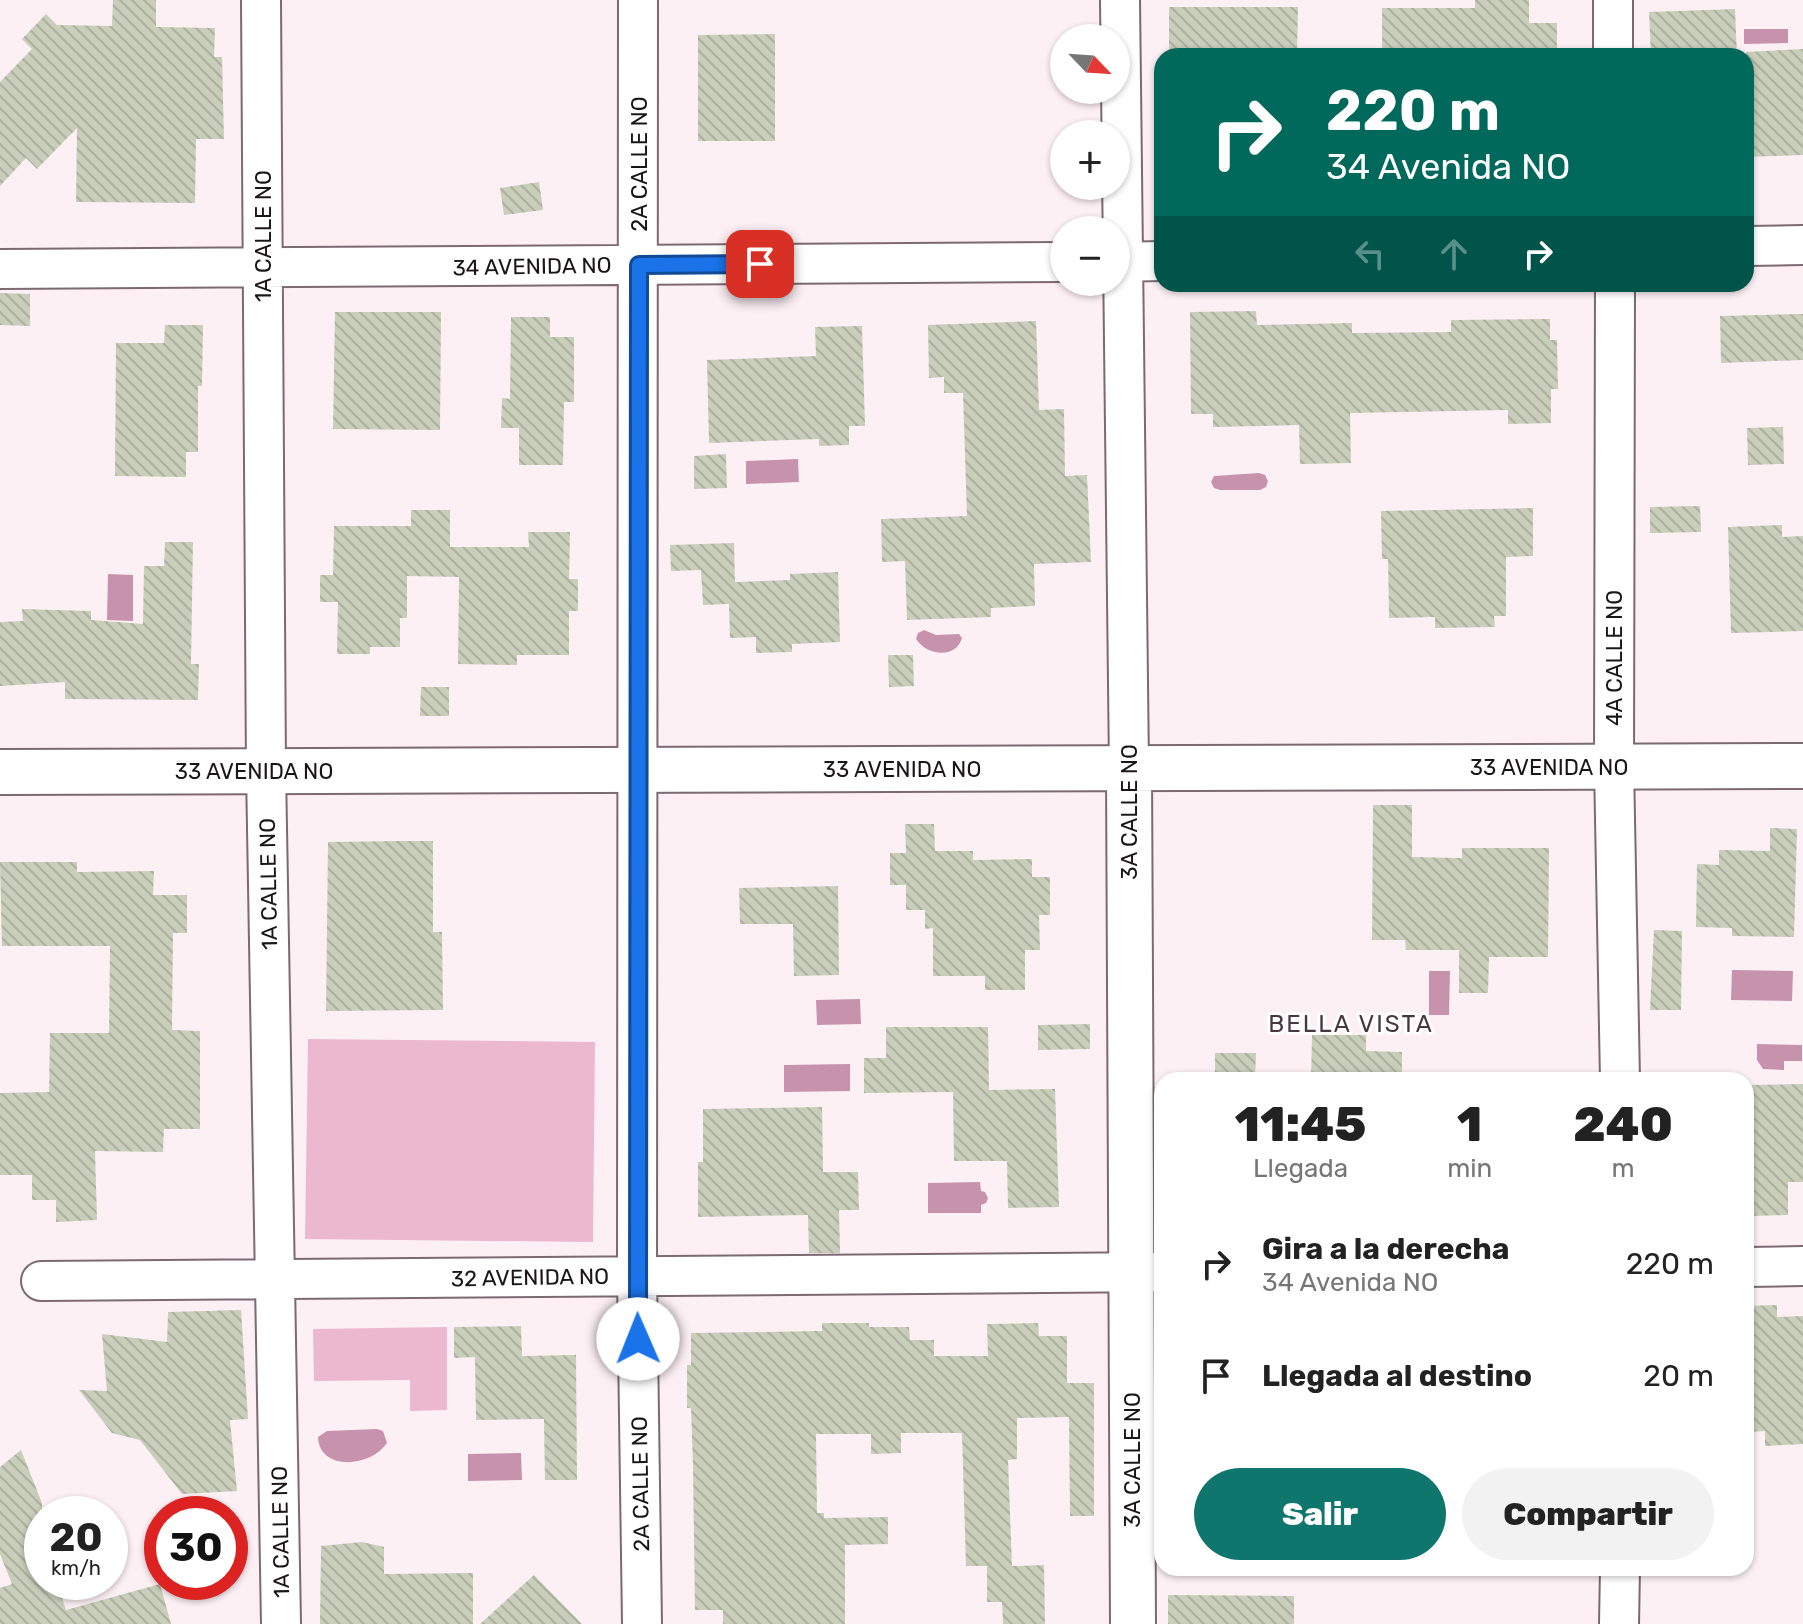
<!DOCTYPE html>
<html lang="es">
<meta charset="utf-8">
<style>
body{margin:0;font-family:Rubik,sans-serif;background:#f2f2f2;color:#222;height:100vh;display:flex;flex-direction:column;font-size:30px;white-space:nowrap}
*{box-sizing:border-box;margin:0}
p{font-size:26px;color:#767676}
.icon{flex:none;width:44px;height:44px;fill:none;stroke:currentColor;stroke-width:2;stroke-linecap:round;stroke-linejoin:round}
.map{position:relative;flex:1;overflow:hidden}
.drawer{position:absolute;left:1154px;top:1072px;width:600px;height:504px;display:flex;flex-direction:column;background:#fff;border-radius:24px;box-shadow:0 2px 6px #0004}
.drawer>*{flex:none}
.top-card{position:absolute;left:1154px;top:48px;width:600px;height:244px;border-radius:24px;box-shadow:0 2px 6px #0004;background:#00695c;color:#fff;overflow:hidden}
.needle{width:52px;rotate:115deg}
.controls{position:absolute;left:1050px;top:24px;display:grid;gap:16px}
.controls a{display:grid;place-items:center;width:80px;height:80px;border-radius:50%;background:#fff;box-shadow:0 2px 6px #0004;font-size:40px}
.speed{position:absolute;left:24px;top:1496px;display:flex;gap:16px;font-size:40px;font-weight:700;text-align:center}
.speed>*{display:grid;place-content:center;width:104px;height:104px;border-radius:50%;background:#fff;box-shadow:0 2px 6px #0004;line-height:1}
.speed small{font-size:20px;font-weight:400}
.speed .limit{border:12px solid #d22;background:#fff;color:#111}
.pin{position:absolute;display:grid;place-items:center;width:68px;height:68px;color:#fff;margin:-34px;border-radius:16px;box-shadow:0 4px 12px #0006}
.me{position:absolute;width:88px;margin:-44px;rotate:359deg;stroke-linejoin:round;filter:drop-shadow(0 0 6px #0008)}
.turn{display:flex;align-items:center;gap:28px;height:168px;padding:0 40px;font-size:36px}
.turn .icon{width:104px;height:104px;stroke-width:2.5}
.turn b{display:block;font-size:56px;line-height:68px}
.lanes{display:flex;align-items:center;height:76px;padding:0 40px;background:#0003;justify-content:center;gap:40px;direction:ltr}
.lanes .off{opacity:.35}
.eta{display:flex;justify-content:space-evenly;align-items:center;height:136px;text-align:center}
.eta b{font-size:48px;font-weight:800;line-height:56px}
.action{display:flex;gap:16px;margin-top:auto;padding:16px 40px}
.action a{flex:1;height:92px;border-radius:48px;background:#0f766e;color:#fff;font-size:32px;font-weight:800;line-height:92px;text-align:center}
.action a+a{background:#f2f2f2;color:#222}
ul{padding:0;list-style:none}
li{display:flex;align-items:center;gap:24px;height:112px;padding:0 40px}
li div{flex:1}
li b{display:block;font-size:30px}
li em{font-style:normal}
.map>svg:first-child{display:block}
.pitch{fill:#ebb8d0}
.water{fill:#c793ac}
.building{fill:url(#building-back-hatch)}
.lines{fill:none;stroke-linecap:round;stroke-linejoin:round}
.street-casing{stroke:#7c6972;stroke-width:42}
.secondary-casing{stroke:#7c6972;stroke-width:48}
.street{stroke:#fff;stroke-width:38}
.secondary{stroke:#fff;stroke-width:44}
.route-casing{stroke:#114b97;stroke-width:20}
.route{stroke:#1a73e8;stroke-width:14}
.labels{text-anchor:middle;stroke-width:6;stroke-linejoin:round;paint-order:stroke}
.street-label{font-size:22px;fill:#1c1518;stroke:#fff}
.neighbourhood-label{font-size:24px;letter-spacing:2px;fill:#48373f;stroke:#fff}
</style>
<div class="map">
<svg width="1803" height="1624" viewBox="0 0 1803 1624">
<defs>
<pattern id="building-back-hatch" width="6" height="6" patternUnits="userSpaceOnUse" patternTransform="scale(2)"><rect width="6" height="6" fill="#c8ceba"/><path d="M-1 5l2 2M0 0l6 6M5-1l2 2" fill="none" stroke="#abb09f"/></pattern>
</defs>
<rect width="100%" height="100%" fill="#fdf0f5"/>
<path class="pitch" d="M308 1039 595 1042 593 1242 305 1239Z
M447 1327V1410L410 1411V1380L314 1381 313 1329Z"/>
<path class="water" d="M1744 29H1788V43L1744 44Z
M798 459 799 482 746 484V461Z
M1259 473 1265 475 1268 481 1266 487 1260 490H1220L1214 488 1211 482 1214 476Z
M108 574 133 575V621L107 620Z
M924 630 936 635 959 634 962 638C956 659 927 656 916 639L918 633Z
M1732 970 1793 971 1792 1001 1731 1000Z
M1429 971H1450L1449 1015H1429Z
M860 999 861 1024 817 1025 816 1000Z
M1757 1044 1802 1045V1061H1784V1070L1763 1069 1757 1060Z
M850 1064V1091L784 1092V1065Z
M980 1182 981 1191 985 1192 988 1198 986 1203 981 1205V1213H928V1183Z
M377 1429 383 1431 387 1443C370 1468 319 1471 318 1437L327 1431Z
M521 1453 522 1480 468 1481V1454Z"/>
<path class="building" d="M113 0H156V27L215 28 214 57H222L224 139H196L195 203 76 202 77 128 37 169 26 158 0 186V82L32 49 22 39 46 14 57 25 112 26Z
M1475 0H1529V23H1557V56H1382V8H1475Z
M1169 7H1298L1297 56H1169Z
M1735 9 1737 56H1651L1649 12Z
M775 34V141H698V35Z
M1803 49V155L1746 157V52Z
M539 182 543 210 504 215 500 188Z
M0 293 30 294V326L0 325Z
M1256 311 1257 325 1352 323V333L1451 332V320L1550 319V340H1557L1558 389H1551V423L1508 424V410L1350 413 1351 463 1300 464 1299 425 1213 427V414H1191L1190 312Z
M335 312H441L440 430 333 429Z
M1803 314V360L1721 363 1720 316Z
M511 317H550V337H574V402H564L563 465H519V428H501L502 398 510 399Z
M1036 321 1039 410 1064 409 1065 476 1087 475 1091 562 1034 564 1035 606 991 608V617L907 620 905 561 882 562 881 519 967 516 963 393H944V377L929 378 928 325Z
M165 325H203L202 386H198V452H186V477L115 476 116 343H164Z
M862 326 865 426H849V445L819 446V439L709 443 707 360 816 356 815 327Z
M1783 427 1784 464 1748 465 1747 428Z
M726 454 727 488 694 489V456Z
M1700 506 1701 532 1650 533V507Z
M1533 508V556L1506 557V616H1494L1495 627 1435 628V617L1389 618 1388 559H1382L1381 511Z
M411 510H450V547H529L528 532H570L569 579H578V611H569V655H517V665L458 664 459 577 407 576V618H400V647H370V654H337L338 602H320V575H333L334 526H411Z
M1782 525V537L1803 536V631L1731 633 1728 527Z
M165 542H193L191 664H199L198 700 65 699V682L0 686V622L23 621 22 609 91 611V620L143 624 144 566H164Z
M734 543 735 582 790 580V574L838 572 840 642 792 644V652L756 653V637L730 638 729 604 703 605 701 570 671 571 670 545Z
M888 655H913L914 686 889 687Z
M421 687H449V716H420Z
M1373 805H1412V857L1462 858V848H1549L1548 957H1489L1488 993H1459V950H1406L1405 940H1372Z
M905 824H934L935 851H973V860L1032 859V877H1050V915H1039L1040 950H1025V990H985V976H933V928L925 929V910H906V885H890V853H906Z
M1770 828 1797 829 1794 937 1732 936V928L1696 927 1697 864 1719 865V850L1770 851Z
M399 841H433V932H442L443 1010 326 1011 328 842Z
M0 862H77V872L154 871 153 895H187V933H173L172 1030 200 1031V1129H164L163 1152 95 1151 97 1220 56 1222V1200H32V1175H0V1093L49 1092 50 1033H109L110 946H2Z
M838 886 839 975 794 976 793 924H740L739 888Z
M1654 930 1682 931 1681 1010H1650Z
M1090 1024V1049L1038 1050V1025Z
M886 1027H988L989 1090 1055 1089 1059 1207 1008 1208 1007 1161H954L953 1092 864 1093V1058H886Z
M1312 1035H1366V1051L1402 1052V1080H1311Z
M1215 1053H1256L1255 1080H1215Z
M1803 1084V1182H1788V1215L1746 1216V1085Z
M822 1107 823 1172H858L859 1210H839L840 1253H809L808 1215 698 1217V1162H703V1109Z
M1777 1305V1317L1803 1316V1444L1765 1446V1431L1746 1432V1306Z
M241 1310 248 1419 230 1420 237 1491 182 1494 140 1440 112 1433 79 1390 107 1391 102 1334 167 1342 168 1312Z
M822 1323H869V1327H909L910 1340H934V1356H988L987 1324 1038 1323 1039 1336H1067V1383H1094V1516H1070L1069 1417 1017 1418V1459L1008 1460 1012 1566 1044 1565 1045 1624H1003L1002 1602H987V1566H997H966L962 1433H901V1453L871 1454V1434H816L817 1513H824V1518L888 1517V1544L845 1545V1624H723V1610H695L693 1466 691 1408H687V1365H691V1333L822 1331Z
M521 1326 522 1356 576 1355 577 1480H545L544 1419 476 1420 475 1357 454 1358V1327Z
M21 1450 42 1503V1582H57L66 1610 160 1584 171 1624H0V1588L12 1584 0 1554V1467Z
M362 1542 384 1547V1574L473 1573V1624H320L321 1546Z
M534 1575 582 1624H480Z
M1168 1595 1294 1596V1624H1168Z"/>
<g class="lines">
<defs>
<path id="street" d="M261 0 266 771 281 1624
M638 0 637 1276 642 1624
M1120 0 1129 768
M1613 0V56
M1746 246 1803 245
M1116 262 1162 261
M0 269 1064 262
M1615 284 1614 766 1620 1080
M1746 1267 1803 1266
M41 1281 1162 1272
M1619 1624 1620 1568"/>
<path id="secondary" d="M1129 768 1133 1624
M0 772 1803 766"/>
</defs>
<use href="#street" class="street-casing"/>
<use href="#secondary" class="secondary-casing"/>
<use href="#street" class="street"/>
<use href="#secondary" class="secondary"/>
</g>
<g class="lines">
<defs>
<path id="route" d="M638 1339 639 265 760 264"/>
</defs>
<use href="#route" class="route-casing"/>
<use href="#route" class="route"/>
</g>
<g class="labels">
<g class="street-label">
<text transform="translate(639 164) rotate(-90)" y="8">2A CALLE NO</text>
<text transform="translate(263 236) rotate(-90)" y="8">1A CALLE NO</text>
<text transform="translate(532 266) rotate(-1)" y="8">34 AVENIDA NO</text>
<text transform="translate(1614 658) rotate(-90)" y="8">4A CALLE NO</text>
<text x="1549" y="775">33 AVENIDA NO</text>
<text x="902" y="777">33 AVENIDA NO</text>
<text x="254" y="779">33 AVENIDA NO</text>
<text transform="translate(1129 812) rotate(-90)" y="8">3A CALLE NO</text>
<text transform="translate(268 884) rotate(-91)" y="8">1A CALLE NO</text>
<text transform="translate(530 1277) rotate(-1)" y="8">32 AVENIDA NO</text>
<text transform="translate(1132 1460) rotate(-90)" y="8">3A CALLE NO</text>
<text transform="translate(640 1484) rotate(-91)" y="8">2A CALLE NO</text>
<text transform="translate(280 1532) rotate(-91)" y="8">1A CALLE NO</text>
</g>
<g class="neighbourhood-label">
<text x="1351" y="1032">BELLA VISTA</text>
</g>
</g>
</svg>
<div class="controls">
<a><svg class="needle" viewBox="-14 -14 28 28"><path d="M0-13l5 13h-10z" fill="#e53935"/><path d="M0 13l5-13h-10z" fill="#767676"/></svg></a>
<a>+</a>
<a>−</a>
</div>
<div class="speed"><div>20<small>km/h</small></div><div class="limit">30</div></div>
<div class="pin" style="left:760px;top:264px;background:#d93025"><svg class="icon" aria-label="arrive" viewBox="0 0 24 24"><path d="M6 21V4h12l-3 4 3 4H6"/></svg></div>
<svg class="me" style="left:638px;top:1339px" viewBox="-20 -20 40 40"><circle r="19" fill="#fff"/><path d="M0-13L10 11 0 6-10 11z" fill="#1a73e8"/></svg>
<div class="top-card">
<div class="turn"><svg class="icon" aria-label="right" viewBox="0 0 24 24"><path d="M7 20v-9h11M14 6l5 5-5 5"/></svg><div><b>220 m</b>34 Avenida NO</div></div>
<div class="lanes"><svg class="icon off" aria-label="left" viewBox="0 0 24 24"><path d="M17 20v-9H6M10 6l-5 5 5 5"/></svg><svg class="icon off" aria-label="ahead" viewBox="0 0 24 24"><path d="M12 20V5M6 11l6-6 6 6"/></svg><svg class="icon" aria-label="right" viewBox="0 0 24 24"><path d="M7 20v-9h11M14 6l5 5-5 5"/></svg></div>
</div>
<section class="drawer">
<div class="eta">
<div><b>11:45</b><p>Llegada</p></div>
<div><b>1</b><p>min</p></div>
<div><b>240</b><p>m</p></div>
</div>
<ul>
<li><svg class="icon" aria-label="right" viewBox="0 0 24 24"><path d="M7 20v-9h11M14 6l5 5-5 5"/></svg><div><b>Gira a la derecha</b><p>34 Avenida NO</p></div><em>220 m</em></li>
<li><svg class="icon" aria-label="arrive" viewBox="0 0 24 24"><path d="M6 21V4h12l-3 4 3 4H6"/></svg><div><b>Llegada al destino</b></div><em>20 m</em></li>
</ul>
<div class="action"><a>Salir</a><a>Compartir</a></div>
</section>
</div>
